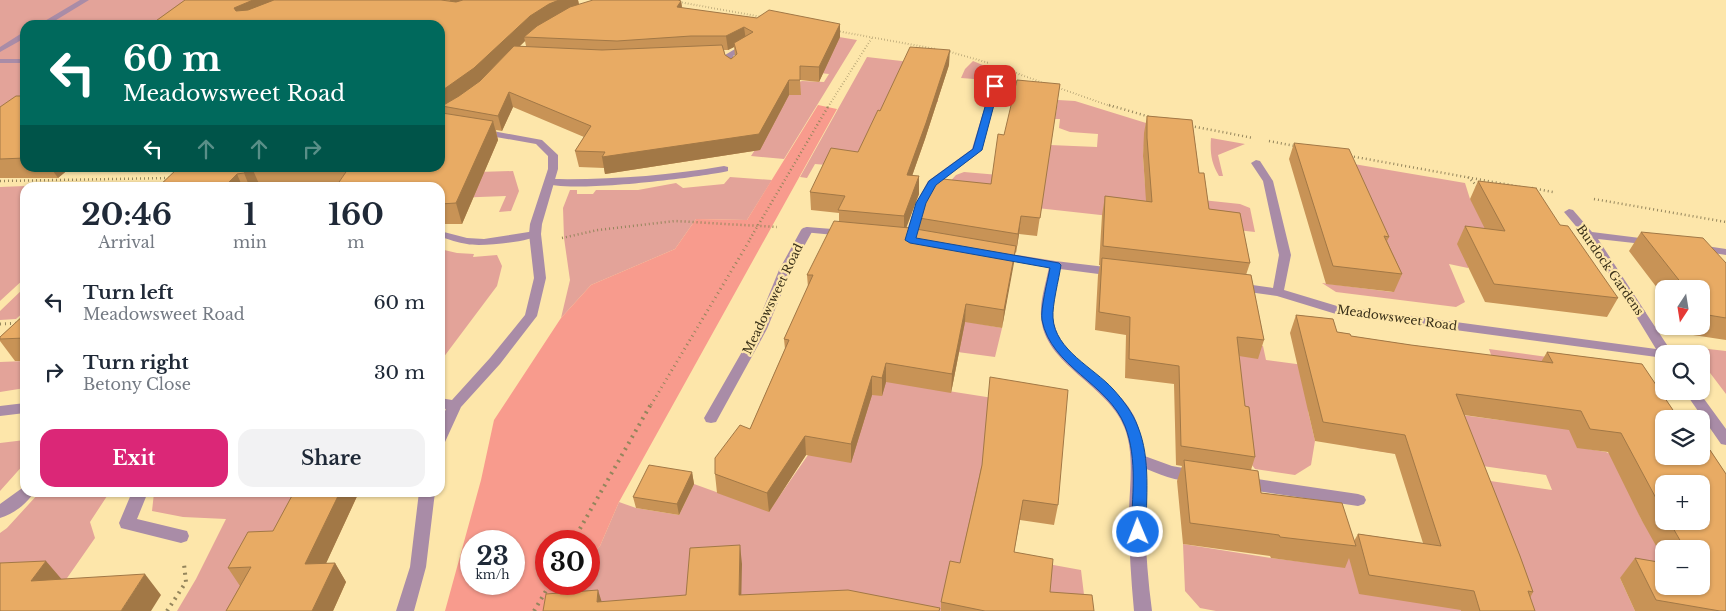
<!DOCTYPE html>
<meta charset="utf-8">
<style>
body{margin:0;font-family:"Libre Baskerville",serif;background:#f2f2f3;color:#1f2937;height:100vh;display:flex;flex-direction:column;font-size:19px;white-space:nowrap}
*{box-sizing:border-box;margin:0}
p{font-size:16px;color:#747a83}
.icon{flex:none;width:28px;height:28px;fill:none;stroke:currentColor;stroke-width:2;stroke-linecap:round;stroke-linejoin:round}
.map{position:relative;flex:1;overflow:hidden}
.sheet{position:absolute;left:20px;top:182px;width:425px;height:315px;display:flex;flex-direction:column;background:#fff;border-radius:15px;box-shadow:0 1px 4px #0004}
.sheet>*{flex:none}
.guide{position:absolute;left:20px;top:20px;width:425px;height:152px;border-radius:15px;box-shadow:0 1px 4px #0004;background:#00695c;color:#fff;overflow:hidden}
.needle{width:32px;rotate:192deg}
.controls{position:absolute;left:1655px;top:280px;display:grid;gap:10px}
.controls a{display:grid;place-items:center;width:55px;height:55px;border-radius:10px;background:#fff;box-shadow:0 1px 4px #0004;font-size:25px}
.speed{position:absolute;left:460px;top:530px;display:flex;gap:10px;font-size:25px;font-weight:700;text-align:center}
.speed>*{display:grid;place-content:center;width:65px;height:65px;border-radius:50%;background:#fff;box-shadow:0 1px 4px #0004;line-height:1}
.speed small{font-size:12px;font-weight:400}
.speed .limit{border:8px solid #d22;background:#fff;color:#111}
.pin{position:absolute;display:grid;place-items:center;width:42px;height:42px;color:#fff;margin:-21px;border-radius:10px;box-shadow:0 2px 8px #0006}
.me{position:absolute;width:55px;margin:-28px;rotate:359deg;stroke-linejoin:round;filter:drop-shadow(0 0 4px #0008)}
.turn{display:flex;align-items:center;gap:18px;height:105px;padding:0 20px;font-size:22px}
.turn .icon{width:65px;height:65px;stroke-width:2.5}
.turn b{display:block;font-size:35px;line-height:42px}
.lanes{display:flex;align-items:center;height:48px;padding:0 20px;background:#0003;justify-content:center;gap:25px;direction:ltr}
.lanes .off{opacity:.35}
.eta{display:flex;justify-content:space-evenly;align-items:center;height:85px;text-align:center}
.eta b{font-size:30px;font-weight:700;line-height:35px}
.primary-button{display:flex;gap:10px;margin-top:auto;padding:10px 20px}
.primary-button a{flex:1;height:58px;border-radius:15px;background:#db2777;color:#fff;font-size:20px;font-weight:700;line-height:58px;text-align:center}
.primary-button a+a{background:#f2f2f3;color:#1f2937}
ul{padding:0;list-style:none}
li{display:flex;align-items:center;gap:15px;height:70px;padding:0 20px}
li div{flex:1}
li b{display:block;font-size:19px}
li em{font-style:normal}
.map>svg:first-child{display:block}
.green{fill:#e3a399}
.forest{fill:#f89b8d;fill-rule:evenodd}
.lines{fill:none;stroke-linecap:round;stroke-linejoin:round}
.path-far3{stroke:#94855c;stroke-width:2;stroke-dasharray:0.5 2.5;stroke-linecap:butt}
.path-far2{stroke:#94855c;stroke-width:2.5;stroke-dasharray:1 3;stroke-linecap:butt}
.path-far1{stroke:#94855c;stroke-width:3;stroke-dasharray:1 4;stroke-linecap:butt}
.path{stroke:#94855c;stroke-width:4;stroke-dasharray:2 5;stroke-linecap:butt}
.service{fill:#a98ca7;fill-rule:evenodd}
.minor{fill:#a98ca7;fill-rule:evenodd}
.wall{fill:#c89356;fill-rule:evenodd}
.shaded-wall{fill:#a27846}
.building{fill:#e8ab64;stroke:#a27846}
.route{fill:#1a73e8;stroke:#114b97}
.labels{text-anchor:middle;stroke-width:4.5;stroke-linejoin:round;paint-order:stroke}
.street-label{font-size:12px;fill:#3a3119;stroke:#fde6aa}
</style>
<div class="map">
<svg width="1726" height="611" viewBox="0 0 1726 611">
<rect width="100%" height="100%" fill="#fde6aa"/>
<path class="green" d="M0 0H189L187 25H25V113L0 129Z
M821 34 857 40 784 159 751 156 760 142 716 108 802 81 824 82 829 74 792 70Z
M867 57 910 62 938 99V102L897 98 867 155 827 165 815 164 807 178 800 177Z
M973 61 990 68 987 80 961 78 965 69Z
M1058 100 1075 101 1146 123 1143 156 1145 185 1202 200 1240 204 1250 208 1255 232 1028 207 946 186 956 175 964 172 999 175 1050 145 1097 147 1098 134 1070 132 1059 128 1060 119H1055Z
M1211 138 1245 144 1218 155 1223 176H1219C1211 163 1210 152 1211 138Z
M1342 162 1465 183 1470 199 1494 225 1468 268 1449 264 1465 302 1456 307 1336 292 1322 283 1392 292Z
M440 168 478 172 513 171 519 191 511 211 499 212 506 196 453 198 440 188Z
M730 177 772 180 747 220 696 219 675 249 591 285 561 318 570 280 564 238 563 208 570 190H577V194H593L596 190H638L676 183 683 188 724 184Z
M127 182 122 187 25 188V278L0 301V187Z
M440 249 457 253 474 254 473 257 497 255 502 266 497 286 440 362Z
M25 287V311L16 319 0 320V311Z
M884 306 1002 328 995 357 920 347 910 385 993 398 980 483 966 549 1081 570 1086 611H553L555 603 568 584H589V559L600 546 619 502 636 508 679 515 694 484 769 511 808 455Z
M1174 320 1263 346 1266 360 1334 369 1402 407 1507 421 1495 366 1489 349 1612 366 1597 397 1577 447 1606 452 1615 456 1641 519 1664 549V585L1620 578 1635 611H1519L1470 478 1552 490 1546 475 1357 448 1349 418 1308 411 1315 441 1311 465 1295 475 1255 469 1246 457Z
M1691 347 1726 351V394L1701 361V354H1696Z
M25 361V388L0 392V362Z
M25 440V463L0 491V443Z
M39 493H109L90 522 95 538 65 581 0 585V533L7 528Z
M154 493H315L250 611H177L196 579 226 519 183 517 152 511Z
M1183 544 1271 558 1344 567 1340 552 1517 611H1216L1200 608 1185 591Z"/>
<path class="forest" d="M818 105 837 109 619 502 600 546 589 559V541H546V584H568L550 611H445L481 480 494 420 561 318 591 285 675 249 696 219 747 220ZM471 541H514V584H471Z"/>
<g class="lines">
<path class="path-far3" d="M679 2 762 17
M837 31 936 49
M947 51 989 63
M1016 73 1043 83
M1056 87 1113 107
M828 107 873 36"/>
<path class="path-far2" d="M1109 105 1150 117
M1191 126 1253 138
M1269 141 1295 146
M1350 156 1521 187
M1468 177 1479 188
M0 181 170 178
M1532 188 1553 192
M1594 199 1726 222
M562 238 598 230 675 221 777 227
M750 239 829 105"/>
<path class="path-far1" d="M0 324 25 323
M651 405 751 238"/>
<path class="path" d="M573 541 651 404
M167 611 186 582 184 564
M534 611 550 584"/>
<path class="service" d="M80 0H89L48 25H38Z
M22 33H25V38L0 52V47Z
M0 59H25V63H0Z
M724 166 728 167V171C703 177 559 195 545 182L550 179C609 180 666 176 724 166Z
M1569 209 1573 210 1592 232 1656 240 1658 242 1656 244 1652 245 1598 239 1646 313 1644 316H1636L1585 237 1564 212Z
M807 227 813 230 791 270 767 329 716 422 711 423 706 422 704 418 755 329 779 270 801 230Z
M440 231 467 238 484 239 535 231 541 234C532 242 480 247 467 244 458 243 449 239 440 237Z
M1699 245 1726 249V255L1695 250 1693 248Z
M1689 392H1699L1726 429V445L1721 444 1689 398 1687 395Z
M1139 454 1172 466 1200 471 1203 475 1200 479C1180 486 1153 471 1134 464L1131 460 1134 456Z
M1244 477 1358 494 1364 496 1366 500 1364 504 1358 506 1244 489 1239 487 1236 483 1239 479Z
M25 486V492H34C27 504 13 514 0 518V504Z
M132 492H148L137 519 187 531 189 536 187 541 181 543 121 528 119 523Z"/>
<path class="minor" d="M745 43 752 45 733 56 736 69 729 71 725 55Z
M995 83 999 86 982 150 936 185 926 203 916 240 910 243 906 242 904 240 916 203 928 181 972 149 991 86Z
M482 129 542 140 558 155V169L542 224 541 234 546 278 537 316 500 364 461 407 445 442 440 443V422L446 409 440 408V398L452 400 490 358 525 315 534 278 529 234 530 224 548 169V156L536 144 479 134 477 132Z
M1256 160 1260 161 1273 181 1291 255 1284 290 1337 306 1656 349 1634 313 1640 309 1644 310 1673 354H1664V358L1336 314 1277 296 1234 290 1232 287 1238 283 1273 288 1279 255 1263 181 1251 163Z
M807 227 845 230 851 233 845 236 803 232 801 230 803 228Z
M998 252 1055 261 1114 268 1120 272 1114 276 1060 269C1058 285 1051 302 1053 318 1059 362 1115 378 1134 416 1150 450 1144 488 1145 524 1146 553 1148 582 1152 611H1134C1131 579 1129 548 1129 516 1129 488 1135 457 1125 429 1110 385 1043 365 1041 316 1040 300 1046 283 1049 267L994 257 992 255Z
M1685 391H1699L1701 395 1699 398H1689Z
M25 403V413L0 416V406Z
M419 492H435L426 567 414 611H396L410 567Z"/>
</g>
<path class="wall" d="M185 0H578L579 5 681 1 682 8 757 18 840 24V37L819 82 800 80 801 95H789L760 150 605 174 604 168 579 167 575 151 584 137 513 107 502 131 496 130 498 140 462 224H440V188H319L260 186 258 188H157L178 168H440V25L153 23ZM525 41 526 46H520ZM734 47 735 56 731 59 725 55 724 50H728Z
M949 65 925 139 912 176H919V194L906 227 919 229V218L991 184 1004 135 1060 84 1037 236 1019 234 1016 253 1015 252 1002 328 965 322 951 393 886 382 882 396 872 395 851 463 806 455 769 512 717 493 715 474 750 429 785 349 784 339 808 287 807 275 839 221V213L811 210 810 192 858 152 880 111Z
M25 94V168H70L58 178H0V107Z
M1147 116 1192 120 1199 173H1204L1209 209 1240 213 1250 263 1246 275H1251L1264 340 1258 359 1239 356 1245 406 1249 407 1255 457 1251 470 1258 471 1261 493 1342 503 1354 541 1358 534 1423 543 1395 454 1315 441 1290 333 1296 315 1333 319 1337 332 1350 334 1351 336 1411 345 1541 362 1547 352 1642 364 1679 419H1664V456H1701V448L1710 450 1726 474V611H1635L1620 578 1635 558 1664 563V586H1701V549H1664V560L1641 519 1608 452 1577 448 1569 430 1464 415 1520 556 1533 592 1530 598 1535 611H1461V610L1359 594 1349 558 1345 568 1271 558 1270 556 1183 544 1177 481 1182 466 1176 465 1174 384 1125 378 1126 335 1095 330 1098 275 1100 265H1099L1102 215 1105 196 1146 201 1143 156 1144 133ZM1664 484H1701V521H1664Z
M1294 143 1389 237 1387 241 1402 274 1394 292 1326 284 1289 159Z
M1478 181 1560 225 1618 298 1607 317 1485 302 1457 244 1465 226 1485 229 1470 199Z
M1641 232 1726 263V340L1693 335 1686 326H1701V289H1664V297L1629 251Z
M25 314V361H15L0 341V337Z
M981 468 1058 505 1054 525 1020 520 1014 552 1050 592 1094 611H941V602L960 563Z
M692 472 694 484 679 515 636 508 633 497Z
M294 492H359L326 563H335L346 582 333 611H226L240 586 228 568 273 531Z"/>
<path class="shaded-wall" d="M253 0H287L241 25 234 8Z
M450 0H472L452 9Z
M555 0H578L580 9 524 37 525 41 479 85 442 106 444 112 440 115V92L530 16Z
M681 1 683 14 677 7Z
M840 24V37L819 82V67Z
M744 27 746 41 734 43V47L728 50 726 36Z
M950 50 949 65 925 139 906 193 907 175Z
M789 80V95L760 150 605 174 602 157Z
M509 92 513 107 502 131 498 116Z
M493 121 498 140 462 224 456 203Z
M51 168H70L58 178Z
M249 168H252L260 186 258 188H250L244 173Z
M237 174 243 188H226L225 186Z
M919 176V194L904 234V216Z
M1021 216 1019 234 1016 253 1018 234Z
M1016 246 1014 263 1002 328 1004 310Z
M966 304 965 322 951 393 952 374Z
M886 363V382L882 396V378Z
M872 376V395L851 463V444Z
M805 436 806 455 769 512 767 493Z
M692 472 694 484 679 515 677 504Z
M340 492H359L317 583 305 564Z
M740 545 742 564 741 611 739 595Z
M46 561 64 582 31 581Z
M335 563 346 582 333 611H312Z
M145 574 161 595 151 611H121Z
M598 590 604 609 597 602Z"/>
<path class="building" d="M185 0H253L234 8 236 11 248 10 274 0H441L456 2 463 0H559L549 4 530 16 474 68 440 92V25H135L137 23H153Z
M593 0H678L681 1 677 7 757 18 769 10 840 24 819 67 800 66V80H789L759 134 602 157 605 152 575 151 591 126 509 92 498 116 442 106 459 96 480 81 514 46 602 50 722 45 725 55 731 59 737 54 734 43 753 32 744 27 726 36H691L617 41 524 37 537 26 570 7Z
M910 47 950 50 926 123 907 175 919 176 904 216 838 210 845 196 810 192 831 148 858 152 878 110 880 111Z
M1017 80 1060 84 1040 218 1021 216 1018 234 919 218 929 186 933 178 991 184 998 134 1004 135Z
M25 94V158L0 159V107L16 96H23Z
M442 113 493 121 456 203 440 204V188H335L348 169 301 168H440V114Z
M1147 116 1192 120 1199 173H1204L1209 209 1240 213 1250 263 1103 246 1105 196 1152 202 1147 138Z
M1294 143 1349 149 1389 237 1384 236 1402 274 1333 266Z
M178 168H249L244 173 237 174 225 186H214L212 188H157Z
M1478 181 1536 188 1560 225 1568 226 1618 298 1494 284 1465 226 1505 231Z
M834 221 910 228 1016 246 1004 310 966 304 952 374 886 363 882 378 872 376 851 444 805 436 767 493 715 474V458L740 425 750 429 789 340 784 339 813 275H807Z
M1641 232 1703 238 1726 263V318L1708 315 1701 307V289H1686Z
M1102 258 1251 275 1264 340 1237 337 1245 406 1249 407 1255 457 1181 446 1179 366 1129 359 1130 317 1099 312Z
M25 314V338L0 339V337Z
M1296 315 1333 319 1337 332 1350 334 1351 336 1411 345 1553 363 1547 352 1642 364 1679 419H1664V456H1701V448L1710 450 1726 474V611H1720L1656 600 1635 558 1664 563V586H1701V549H1685L1669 521H1701V484H1664V513L1621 433 1590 429 1581 411 1456 394 1520 556 1533 592 1528 591 1535 611H1480L1474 591 1369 575 1358 534 1441 546 1405 435 1323 422Z
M990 377 1068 390 1058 505 1023 500 1014 552 1053 559 1050 592 1092 595 1094 611H985L941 602 950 561 960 563 976 493 982 465Z
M1184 460 1258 471 1261 493 1342 503 1356 546 1280 537 1279 535 1190 523Z
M649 465 692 472 677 504 633 497Z
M294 492H340L305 564 335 563 312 611H226L251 567 228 568 248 532 273 531Z
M740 545 739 595 848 590 940 608 939 611H543L546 594 598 590 597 602 686 595 690 548Z
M46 561 31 581 145 574 121 611H0V563Z"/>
<path class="route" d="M995 84 999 86 982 150 936 185 926 203 916 238 1059 263 1061 265C1059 279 1052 305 1053 318 1055 350 1094 368 1113 389 1123 400 1133 413 1138 427 1151 459 1146 498 1146 532L1144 537 1138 538 1133 537 1131 532C1132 499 1138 459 1125 426 1108 383 1051 367 1042 320 1040 310 1048 279 1050 268L910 243 905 240 916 203 929 181 973 149 991 86Z"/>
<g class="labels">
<g class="street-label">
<text transform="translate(1610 270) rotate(55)" y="4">Burdock Gardens</text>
<text transform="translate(773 299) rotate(-64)" y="4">Meadowsweet Road</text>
<text transform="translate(1397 318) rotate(8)" y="4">Meadowsweet Road</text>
</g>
</g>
</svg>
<div class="controls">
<a><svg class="needle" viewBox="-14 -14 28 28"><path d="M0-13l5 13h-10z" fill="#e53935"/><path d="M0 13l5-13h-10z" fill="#747a83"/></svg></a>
<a><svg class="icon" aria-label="search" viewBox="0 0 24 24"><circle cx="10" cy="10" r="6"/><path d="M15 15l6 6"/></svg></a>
<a><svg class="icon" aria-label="layers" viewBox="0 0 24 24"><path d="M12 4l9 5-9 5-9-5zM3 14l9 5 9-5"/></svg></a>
<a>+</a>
<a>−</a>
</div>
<div class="speed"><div>23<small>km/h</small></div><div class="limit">30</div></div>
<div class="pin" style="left:995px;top:86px;background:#d93025"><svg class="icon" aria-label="arrive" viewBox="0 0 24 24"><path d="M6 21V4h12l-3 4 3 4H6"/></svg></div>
<svg class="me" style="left:1138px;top:532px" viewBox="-20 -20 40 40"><circle r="17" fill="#1a73e8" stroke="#fff" stroke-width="3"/><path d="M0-11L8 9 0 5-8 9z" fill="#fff"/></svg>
<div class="guide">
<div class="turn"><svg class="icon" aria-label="left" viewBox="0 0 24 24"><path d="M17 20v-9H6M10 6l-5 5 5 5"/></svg><div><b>60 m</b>Meadowsweet Road</div></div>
<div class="lanes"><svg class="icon" aria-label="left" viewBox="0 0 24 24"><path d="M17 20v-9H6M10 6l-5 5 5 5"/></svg><svg class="icon off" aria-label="ahead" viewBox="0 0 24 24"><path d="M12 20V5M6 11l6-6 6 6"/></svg><svg class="icon off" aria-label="ahead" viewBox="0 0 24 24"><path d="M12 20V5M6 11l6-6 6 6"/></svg><svg class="icon off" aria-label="right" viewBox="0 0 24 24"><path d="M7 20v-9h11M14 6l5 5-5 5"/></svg></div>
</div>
<section class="sheet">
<div class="eta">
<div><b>20:46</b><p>Arrival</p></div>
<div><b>1</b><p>min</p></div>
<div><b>160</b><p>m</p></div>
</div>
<ul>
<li><svg class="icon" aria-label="left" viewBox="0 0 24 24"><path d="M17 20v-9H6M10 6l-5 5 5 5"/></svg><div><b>Turn left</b><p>Meadowsweet Road</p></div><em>60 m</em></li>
<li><svg class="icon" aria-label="right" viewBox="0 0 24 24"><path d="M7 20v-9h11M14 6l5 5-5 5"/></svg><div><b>Turn right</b><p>Betony Close</p></div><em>30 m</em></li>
</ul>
<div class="primary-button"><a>Exit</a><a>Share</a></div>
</section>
</div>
